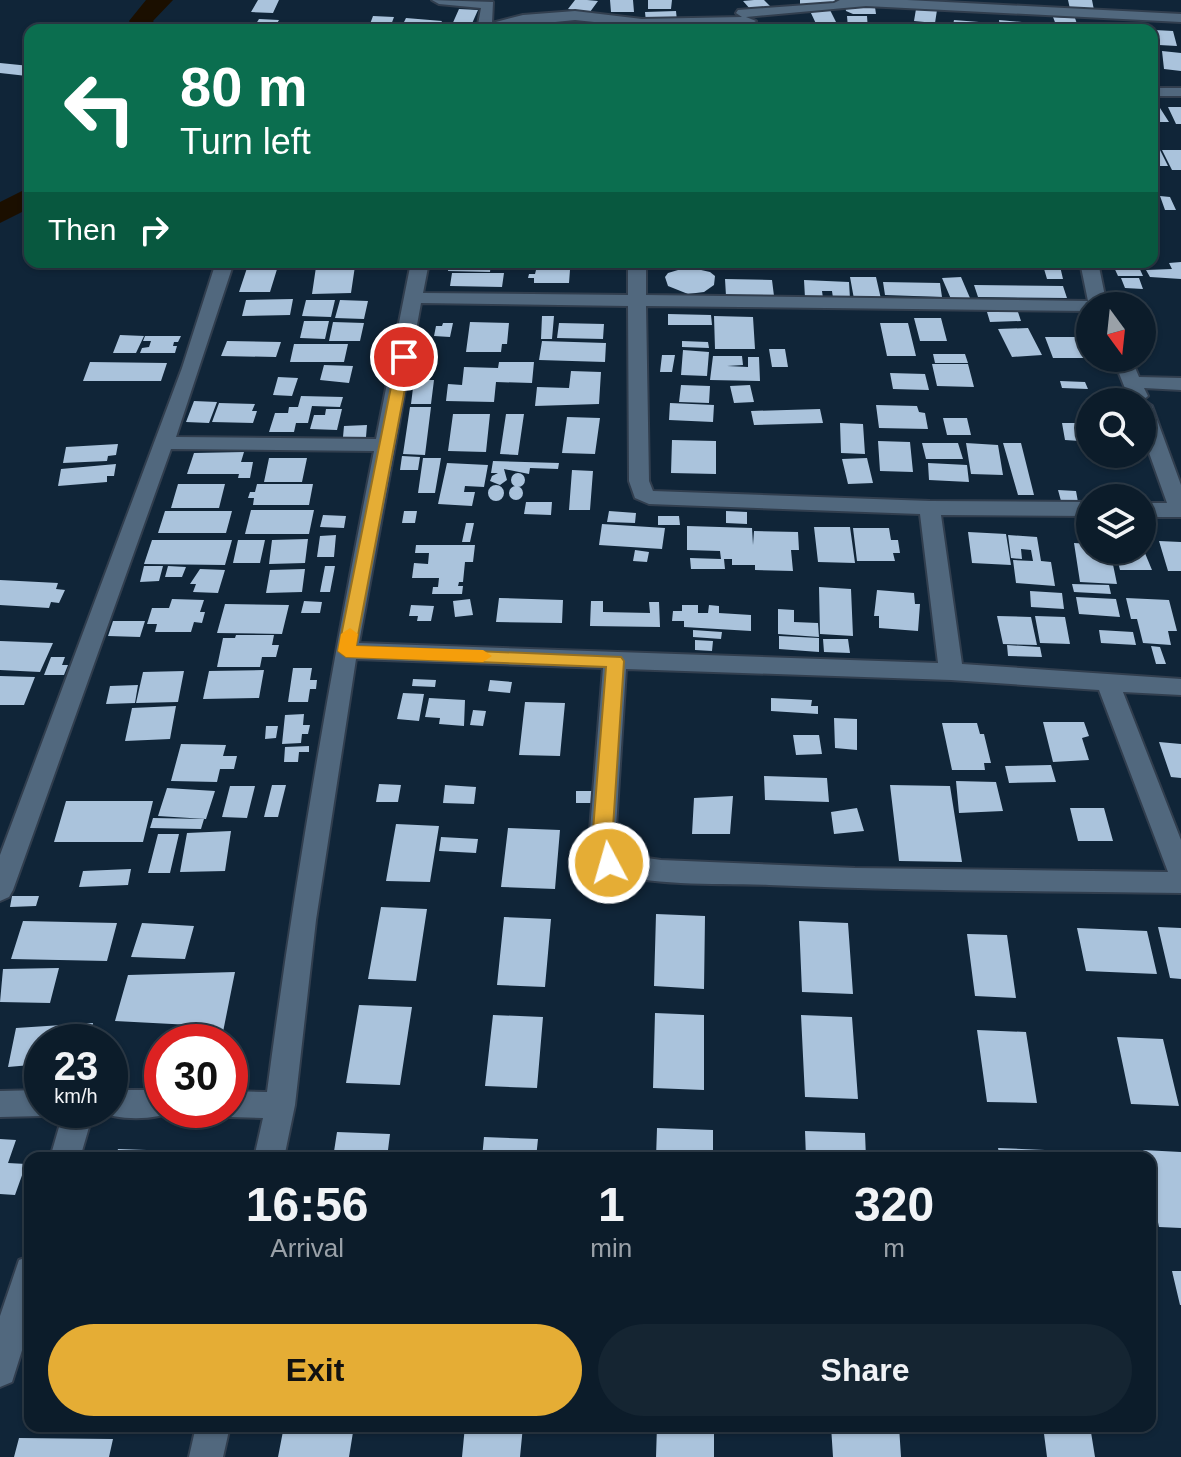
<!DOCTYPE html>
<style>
body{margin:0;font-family:Helvetica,sans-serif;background:#152532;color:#f1f3f6;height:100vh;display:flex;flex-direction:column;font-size:30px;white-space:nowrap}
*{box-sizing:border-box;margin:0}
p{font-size:26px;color:#9aa1a8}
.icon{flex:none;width:44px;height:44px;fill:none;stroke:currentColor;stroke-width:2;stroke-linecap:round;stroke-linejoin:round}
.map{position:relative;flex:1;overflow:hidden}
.panel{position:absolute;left:24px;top:1152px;width:1132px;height:280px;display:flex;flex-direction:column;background:#0c1c2a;border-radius:16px;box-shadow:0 2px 6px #0004,0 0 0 2px #2c3a47}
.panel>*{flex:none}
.top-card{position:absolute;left:24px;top:24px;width:1134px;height:244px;border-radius:16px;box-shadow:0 2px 6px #0004,0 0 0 2px #2c3a47;background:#0b6e4f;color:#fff;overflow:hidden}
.needle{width:52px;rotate:165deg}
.buttons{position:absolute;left:1076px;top:292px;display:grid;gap:16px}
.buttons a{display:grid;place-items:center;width:80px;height:80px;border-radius:50%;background:#0c1c2a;box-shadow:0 2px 6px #0004,0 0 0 2px #2c3a47;font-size:40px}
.speed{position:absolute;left:24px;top:1024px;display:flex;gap:16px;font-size:40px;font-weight:700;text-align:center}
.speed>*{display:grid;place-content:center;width:104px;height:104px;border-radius:50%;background:#0c1c2a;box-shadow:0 2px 6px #0004,0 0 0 2px #2c3a47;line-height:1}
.speed small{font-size:20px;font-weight:400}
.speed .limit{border:12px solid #d22;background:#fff;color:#111}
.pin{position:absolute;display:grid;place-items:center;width:68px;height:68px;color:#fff;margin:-34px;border:4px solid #fff;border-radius:50%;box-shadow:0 2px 8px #0007}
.me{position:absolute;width:88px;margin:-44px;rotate:354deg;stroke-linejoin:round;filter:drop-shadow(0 0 6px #0008)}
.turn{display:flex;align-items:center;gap:28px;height:168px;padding:0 24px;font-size:36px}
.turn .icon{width:104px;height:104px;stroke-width:2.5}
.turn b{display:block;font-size:56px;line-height:68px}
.then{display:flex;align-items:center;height:76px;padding:0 24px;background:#0003;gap:16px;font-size:30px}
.eta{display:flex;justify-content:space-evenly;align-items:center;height:136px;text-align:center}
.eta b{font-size:48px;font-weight:700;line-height:56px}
.action{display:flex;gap:16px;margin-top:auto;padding:16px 24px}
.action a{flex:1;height:92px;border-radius:48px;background:#e5ad35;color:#111;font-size:32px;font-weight:700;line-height:92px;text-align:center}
.action a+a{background:#152532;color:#f1f3f6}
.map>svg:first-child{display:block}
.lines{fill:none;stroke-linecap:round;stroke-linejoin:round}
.river{fill:#1b0f00;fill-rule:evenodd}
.building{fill:#aac3dc}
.minor-casing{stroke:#313e4e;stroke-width:4}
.minor{fill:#51687e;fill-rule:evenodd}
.route{fill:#e5ad35;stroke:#957022;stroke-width:2}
.slow{fill:#f59e0b}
</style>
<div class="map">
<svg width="1181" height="1457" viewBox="0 0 1181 1457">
<rect width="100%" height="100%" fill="#102538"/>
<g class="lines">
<path class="river" d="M146 0H173L153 21 160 30H135L129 21Z
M30 187V208L0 223V202Z"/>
</g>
<path class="building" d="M258 0H279L273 13 251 12Z
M575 0H587L598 1 590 12 568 9Z
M610 0H633L634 12H611Z
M648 0H672L671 9H648Z
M754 0H764L771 7 751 10 743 1Z
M800 0H835L836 5H800Z
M1068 0H1092L1094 10 1070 9Z
M845 6 875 7 876 14H853L846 11Z
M459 9 478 10 470 28 451 27Z
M916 9 937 10 935 23 914 21Z
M830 10 840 30H819L810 11Z
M676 11 677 21 646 22 645 12Z
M373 16 394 17 391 25 370 24Z
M847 16H867L868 30 848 28Z
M1053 17 1075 18 1079 30H1058Z
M406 18 442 21 437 30 401 28Z
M259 19 279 20 275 27H254Z
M954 20 979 22 978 30H952Z
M999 20 1022 22 1023 30H1000Z
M559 21 599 22 598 30 557 29Z
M784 22H807L810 29 786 30Z
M1155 30 1173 31 1177 46 1159 45Z
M1162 51 1181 53V71L1164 69Z
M0 63 30 66V74L27 76 0 73Z
M1168 107H1181V124H1176Z
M1152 108H1160L1169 122H1152Z
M1152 148H1159L1168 166H1154Z
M1162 150H1181V170H1172Z
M1160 196 1170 197 1176 210H1165Z
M449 262H491L490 272 448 271Z
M815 262H844L845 268 815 267Z
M854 262H878V269L854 268Z
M951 262H973L975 269H953Z
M1042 262H1059L1063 279H1047Z
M1181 262V279L1150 277 1146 270 1172 269 1169 263Z
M1112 263H1137L1143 276H1118Z
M248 265 278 266 270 292H239Z
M355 266 351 293 312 294 316 267Z
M688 267 710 272 715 276 714 285 704 292 688 294 668 286 665 277 668 273Z
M536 270H570L569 283H534V278H528L529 274H535Z
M452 273H504L502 287 450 286Z
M850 277H876L881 299H854Z
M961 277 970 298 951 299 942 278Z
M1121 278H1139L1143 289 1125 288Z
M725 279 772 280 774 296H726Z
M804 280 849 282 850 299 833 298 832 291H822L823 298H805Z
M883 282 940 283 942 297 885 295Z
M974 285 1063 286 1067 298 978 297Z
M293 299 290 315 242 316 246 300Z
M306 300H335L331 317 302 316Z
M340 300 368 301 364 319 335 318Z
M987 312H1018L1021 321 990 322Z
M668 314 711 315 712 325H668Z
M542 316H554L552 339H541Z
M714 316 753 317 755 349H715Z
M914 318H941L947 341H920Z
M304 321H329L325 339 300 338Z
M333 322 364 323 360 341H329Z
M470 322 509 323 507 344H502L501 352H466Z
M443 323H453L450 337 434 336 436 326H442Z
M559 323 604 324 603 339 557 338Z
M880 323H908L916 356H887Z
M1028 328 1042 355 1012 357 998 329Z
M120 335 144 336 136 353H113Z
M145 336H181L178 342H174L173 346H177L175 353H140L142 348 149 347 151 341H143Z
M1045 337H1076L1085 358H1053Z
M227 341 281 342 276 357 221 356Z
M542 341 606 343 605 362 539 360Z
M682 341 708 342 709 348 682 347Z
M294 344H348L344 362H290Z
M769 349H785L788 367H772Z
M683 350 709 352 707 376 681 375Z
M933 354H965L968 363H935Z
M662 355H675L672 372H660Z
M713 356H742L743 365 727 366 748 367V357H759L760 381 710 380Z
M90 362 167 363 161 381H83Z
M499 362H534L532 383 496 382 494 402 446 401 448 384 462 385 464 367 498 368Z
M932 364H968L974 387 937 386Z
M324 365 353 366 349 383 320 380Z
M571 371 601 372 599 404 535 406 537 387 569 388Z
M890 373 925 374 929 390 893 389Z
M278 377 298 378 292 396 273 395Z
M414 380H434L431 404H411Z
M1060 381 1085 382 1088 389 1062 388Z
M681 385 710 386 709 403 679 402Z
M750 385 754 402 734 403 730 386Z
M301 396 343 397 340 407 312 406 308 423H296L294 432H269L275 413H288L289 407H298Z
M194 401 217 402 209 423 186 422Z
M219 403 255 404 252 411H257L253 423 212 422Z
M670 403 714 405 713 422 669 420Z
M876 405 917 406 919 412 925 413 928 429 879 428Z
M410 407H431L425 455 403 454Z
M326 409H342L337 430 310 429 314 415H325Z
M820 409 823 423 754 425 751 411Z
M453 414H490L486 452 448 451Z
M506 414H524L518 455 500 454Z
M567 417 600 418 595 454 562 453Z
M943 418H967L971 435H947Z
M840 423 863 424 865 454 841 453Z
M1062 423H1076L1080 441 1065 440Z
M1078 424H1090V440H1082Z
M367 425 366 437H343L344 426Z
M672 440 716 441V474L671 473Z
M878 441 910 442 913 472 880 471Z
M922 443H958L963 459H926Z
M966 443 998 445 1003 475 971 474Z
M1003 443H1021L1034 495H1018Z
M118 444 116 455 108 456 107 461 63 463 66 447Z
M244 452 241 462H253L250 478H238L239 474H187L194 453Z
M402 456 420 457 418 470H400Z
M269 458H307L302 482H264Z
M423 458H441L435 493H418Z
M867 458 873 483 848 484 842 459Z
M493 461 559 463 558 469 530 468 529 474 504 469 507 480 500 485 490 481 492 476 498 473H491Z
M447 463 488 465 484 487 465 486 464 492H475L472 506 438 504Z
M928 463 967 465 969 482 929 480Z
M116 464 114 476H107V482L58 486 61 469Z
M572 470 593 471 590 510H569Z
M511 480a7 7 0 1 1 14 0a7 7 0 1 1-14 0Z
M178 484H225L219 508H171Z
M257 484H313L309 505H253L254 498H248L250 492H255Z
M488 493a8 8 0 1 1 16 0a8 8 0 1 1-16 0Z
M509 493a7 7 0 1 1 14 0a7 7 0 1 1-14 0Z
M1058 490 1076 491 1078 502 1061 501Z
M526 502H552L551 515 524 514Z
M251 510H314L309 534H245Z
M165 511H232L226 533H158Z
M404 511H417L415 523H402Z
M609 511 636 513 635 523 607 522Z
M726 511 747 512V524L726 523Z
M323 515 346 516 344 528 320 527Z
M658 516H679L680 525H658Z
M466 523H474L470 542H462Z
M602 524 665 528 662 549 599 545Z
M687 526 752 528 753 545 754 531 798 532 799 550H791L793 571 755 570V565H732V559H724L725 569H691L690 558 721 559 720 551 687 550Z
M814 527H850L855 563 818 562Z
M853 528H889L891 540H898L900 553H893L895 561H857Z
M968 532 1006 534 1011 565 972 563Z
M336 535 334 557H317L320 536Z
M1008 535 1037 537 1041 561 1051 562 1055 586 1016 583 1013 560 1033 561 1031 550 1021 549 1022 559 1011 558Z
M308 539 305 563 269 564 272 540Z
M152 540H232L225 565 144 564Z
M238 540H265L260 563H233Z
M1159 541 1181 542V571H1168Z
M1074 543 1090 544V550H1110L1117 584 1080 582Z
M416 545H475L473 562H465L463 582H459L458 586H463L462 594H432L433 587H438L439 578H412L414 563 428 564 429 553H415Z
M1142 546 1152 570H1120L1115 550H1142Z
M635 550 649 552 647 562 633 561Z
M144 566H163L159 581 140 582Z
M168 566 186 567 182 577H165Z
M325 566H335L330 592H320Z
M200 569 225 570 218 593 193 592 196 584H190Z
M305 569 302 592 266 593 270 570Z
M0 580 58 583 56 589 65 590 59 603 51 602 49 608 0 605Z
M1072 584 1109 585 1111 594 1074 592Z
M819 587 851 589 853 636 820 634Z
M877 590 914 593 915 604H920L918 631 879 628V616H874Z
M1030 591 1062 593 1064 609 1031 607Z
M1076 597 1116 599 1120 617 1079 614Z
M499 598 563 600 562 623 496 622Z
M1126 598 1169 600 1177 631H1168L1171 645 1143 643 1137 619H1131Z
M172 599 204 600 200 612H205L202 623 194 622 191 632H155L157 624H147L152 608H169Z
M470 599 473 615 455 617 453 601Z
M304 601 322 602 320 613H301Z
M591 601H603V612L650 613 649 602H659L660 627 590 626Z
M225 604 289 605 282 634 217 633Z
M411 605 434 606 431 621H417L418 616H409Z
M682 605H698V613H708L709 605 719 606V613L751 615V631L684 627V621H672L673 611H682Z
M778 609 794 610V622L818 623 819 637 778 634Z
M997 616 1031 617 1037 645 1003 644Z
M1035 616 1065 617 1070 644 1040 643Z
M113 621H145L140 637 108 636Z
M693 630 722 632 721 639 693 637Z
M1099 630 1133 632 1136 645 1101 643Z
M236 635H274L272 645H279L276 657H262L260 667H217L223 638H235Z
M779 636 819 638V652L779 649Z
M823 639H848L850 653 824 652Z
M695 640 713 641 712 651 695 650Z
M0 641 53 643 40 672 0 670Z
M1007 645 1040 647 1042 657 1008 656Z
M1151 646 1160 647 1166 664H1156Z
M51 657H65L62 665H68L64 675H44Z
M293 668H312L310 680H317L316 689H310L308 702H288Z
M264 670 259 698 203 699 209 671Z
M184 671 178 702 136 703 143 672Z
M0 676 35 677 24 705H0Z
M413 679 436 680 435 687 412 686Z
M490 680 512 682 510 693 488 691Z
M138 685 135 703 106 704 110 686Z
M403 693 424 694 419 721 397 719Z
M429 698 465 700 464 726 439 724 440 718 425 717Z
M771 698 812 700 811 706H818V714L771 711Z
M525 702 565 703 560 756 519 755Z
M176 706 170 739 125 741 132 708Z
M473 710 486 711 483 726 470 725Z
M304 714 303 725H310L308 734H302L301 743 282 744 285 715Z
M834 718 857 719V750L835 748Z
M1043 722H1084L1089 736 1082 738 1089 760 1053 762Z
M942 723H977L980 734H984L991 763H984L985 770H952Z
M266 726H278L276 738 265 739Z
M793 735H819L822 754 796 755Z
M1159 742 1181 744V778L1171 777Z
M181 744 226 745 223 756H237L234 769H220L217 782 171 781Z
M309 746V752H299L298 762H284L285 747Z
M1051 765 1056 782 1009 783 1005 766Z
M764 776 827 778 829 802 765 800Z
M956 781 996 782 1003 811 959 813Z
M379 784 401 785 398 802H376Z
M272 785H286L278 817H264Z
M445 785 476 787 474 804 443 803Z
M890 785 950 786 962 862 899 861Z
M230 786H255L247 818 222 817Z
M167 788 215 791 206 819 158 816Z
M576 791H595V803H576Z
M733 796 730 834H692L694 798Z
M66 801H153L143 842H54Z
M857 808 864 831 834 834 831 812Z
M1070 808H1104L1113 841H1078Z
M153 818 204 819 201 829 150 828Z
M396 824 439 826 430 882 386 881Z
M508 828 560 830 555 889 501 887Z
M231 831 225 871 180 872 187 833Z
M158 834H179L170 873H148Z
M441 837 478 839 476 853 439 851Z
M131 869 128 885 79 887 83 871Z
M12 896H39L36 906 10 907Z
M381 907 427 909 416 981 368 979Z
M656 914 705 916 704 989 654 986Z
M504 917 551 919 545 987 497 985Z
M23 921 117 923 107 961 11 959Z
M799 921 848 923 853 994 802 992Z
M142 923 194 926 185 959 131 957Z
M1158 927 1181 928V979L1170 978Z
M1077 928 1147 931 1157 974 1086 971Z
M967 934 1007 935 1016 998 975 996Z
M59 968 50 1003 0 1002 3 969Z
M235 972 221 1042H189L191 1025 115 1021 128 975Z
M359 1005 412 1007 400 1085 346 1083Z
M655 1013 704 1015V1090L653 1088Z
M493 1015 543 1017 537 1088 485 1086Z
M801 1015 852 1017 858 1099 805 1097Z
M93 1023 90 1042H42V1064L8 1067 16 1028Z
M977 1030 1026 1032 1037 1103 987 1102Z
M1117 1037 1163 1039 1179 1106 1131 1104Z
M657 1128 713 1130V1158H656Z
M805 1131 865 1133 866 1158H806Z
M337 1132 390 1134 387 1158H333Z
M484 1137 538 1139 536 1158H482Z
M0 1139 16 1140 8 1163 26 1164 15 1195 0 1194Z
M998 1148 1045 1150 1046 1158H1000Z
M118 1149 175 1151 174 1158H115Z
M1143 1150 1181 1152V1228L1159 1227 1150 1183V1158H1145Z
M202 1151H230L228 1158H201Z
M1172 1271H1181V1305H1180Z
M284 1426H354L349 1457H278Z
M465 1426H523L520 1457H462Z
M657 1426H714V1457H656Z
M831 1426H899L901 1457H833Z
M1043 1426H1090L1095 1457H1047Z
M19 1438 113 1439 109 1457H14Z"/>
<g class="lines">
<defs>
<path id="minor" d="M432 0 493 2 492 23 523 15 575 11 642 19 742 17 736 13 738 10 834 3 840 0H907L1181 14V22L866 6 746 17 756 21 749 25 642 27 575 20 477 30 481 8 439 4Z
M1152 88H1181V96H1152Z
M216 262H234L176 437 376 439 411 262H429L423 293 628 295V262H646V295L1088 301 1080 262H1098L1107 306H1090V311L646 306 649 481 653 491 930 501 1090 502V516L941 515 962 664 1181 679V695L1123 692 1181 840V893C1044 891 906 891 769 885 714 883 652 887 600 870L589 843 603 668 356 659 316 920 295 1105 284 1158H254L263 1118 230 1117 218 1110H230V1091L267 1092C295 877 332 664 374 451L171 449 13 890 9 897 0 901V855L182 368ZM421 303 628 306 629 481 635 498 649 504 920 514 938 663 359 643ZM626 669 951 680 1099 690 1168 872 855 868 661 860 619 854 615 843Z
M1113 358H1131L1139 377 1181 378V390L1144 388 1148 396 1143 400 1152 406 1181 485V517H1142V503H1167L1142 433V402H1135L1128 396Z
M42 1090V1110H53L52 1112 42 1116 0 1117V1091Z
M110 1090H162V1110H173C159 1121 113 1121 99 1110H110Z
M64 1110H94L80 1158H50Z
M30 1256V1325L12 1382 0 1387V1316L19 1260Z
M196 1426H230L223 1457H189Z"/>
</defs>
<use href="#minor" class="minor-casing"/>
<use href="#minor" class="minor"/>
</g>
<path class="route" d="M404 353 411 357 356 646 621 657 624 661 612 843 618 863 616 868H602L592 843 606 667 346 657 338 651 397 357Z"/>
<path class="slow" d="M350 628 358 634 356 646 483 650 492 656 483 662 346 657 338 651 341 634Z"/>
</svg>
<div class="buttons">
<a><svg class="needle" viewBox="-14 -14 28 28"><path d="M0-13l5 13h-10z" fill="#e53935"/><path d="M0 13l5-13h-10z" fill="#9aa1a8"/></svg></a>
<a><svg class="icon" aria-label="search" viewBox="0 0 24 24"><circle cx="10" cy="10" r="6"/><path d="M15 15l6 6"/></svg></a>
<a><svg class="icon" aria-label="layers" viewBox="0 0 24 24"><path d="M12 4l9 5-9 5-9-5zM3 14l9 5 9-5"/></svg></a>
</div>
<div class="speed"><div>23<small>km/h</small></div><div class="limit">30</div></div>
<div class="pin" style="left:404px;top:357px;background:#d93025"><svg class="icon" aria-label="arrive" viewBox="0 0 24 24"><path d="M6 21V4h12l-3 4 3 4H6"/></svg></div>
<svg class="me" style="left:609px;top:863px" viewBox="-20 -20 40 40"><circle r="17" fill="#e5ad35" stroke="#fff" stroke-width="3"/><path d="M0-11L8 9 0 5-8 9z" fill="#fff"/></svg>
<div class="top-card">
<div class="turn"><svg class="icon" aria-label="left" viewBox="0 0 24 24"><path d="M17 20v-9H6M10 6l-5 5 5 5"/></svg><div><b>80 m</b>Turn left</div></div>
<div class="then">Then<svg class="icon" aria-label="right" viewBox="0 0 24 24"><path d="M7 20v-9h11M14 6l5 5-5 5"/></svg></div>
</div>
<section class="panel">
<div class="eta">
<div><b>16:56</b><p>Arrival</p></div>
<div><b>1</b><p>min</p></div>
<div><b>320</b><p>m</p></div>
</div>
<div class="action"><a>Exit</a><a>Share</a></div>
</section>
</div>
